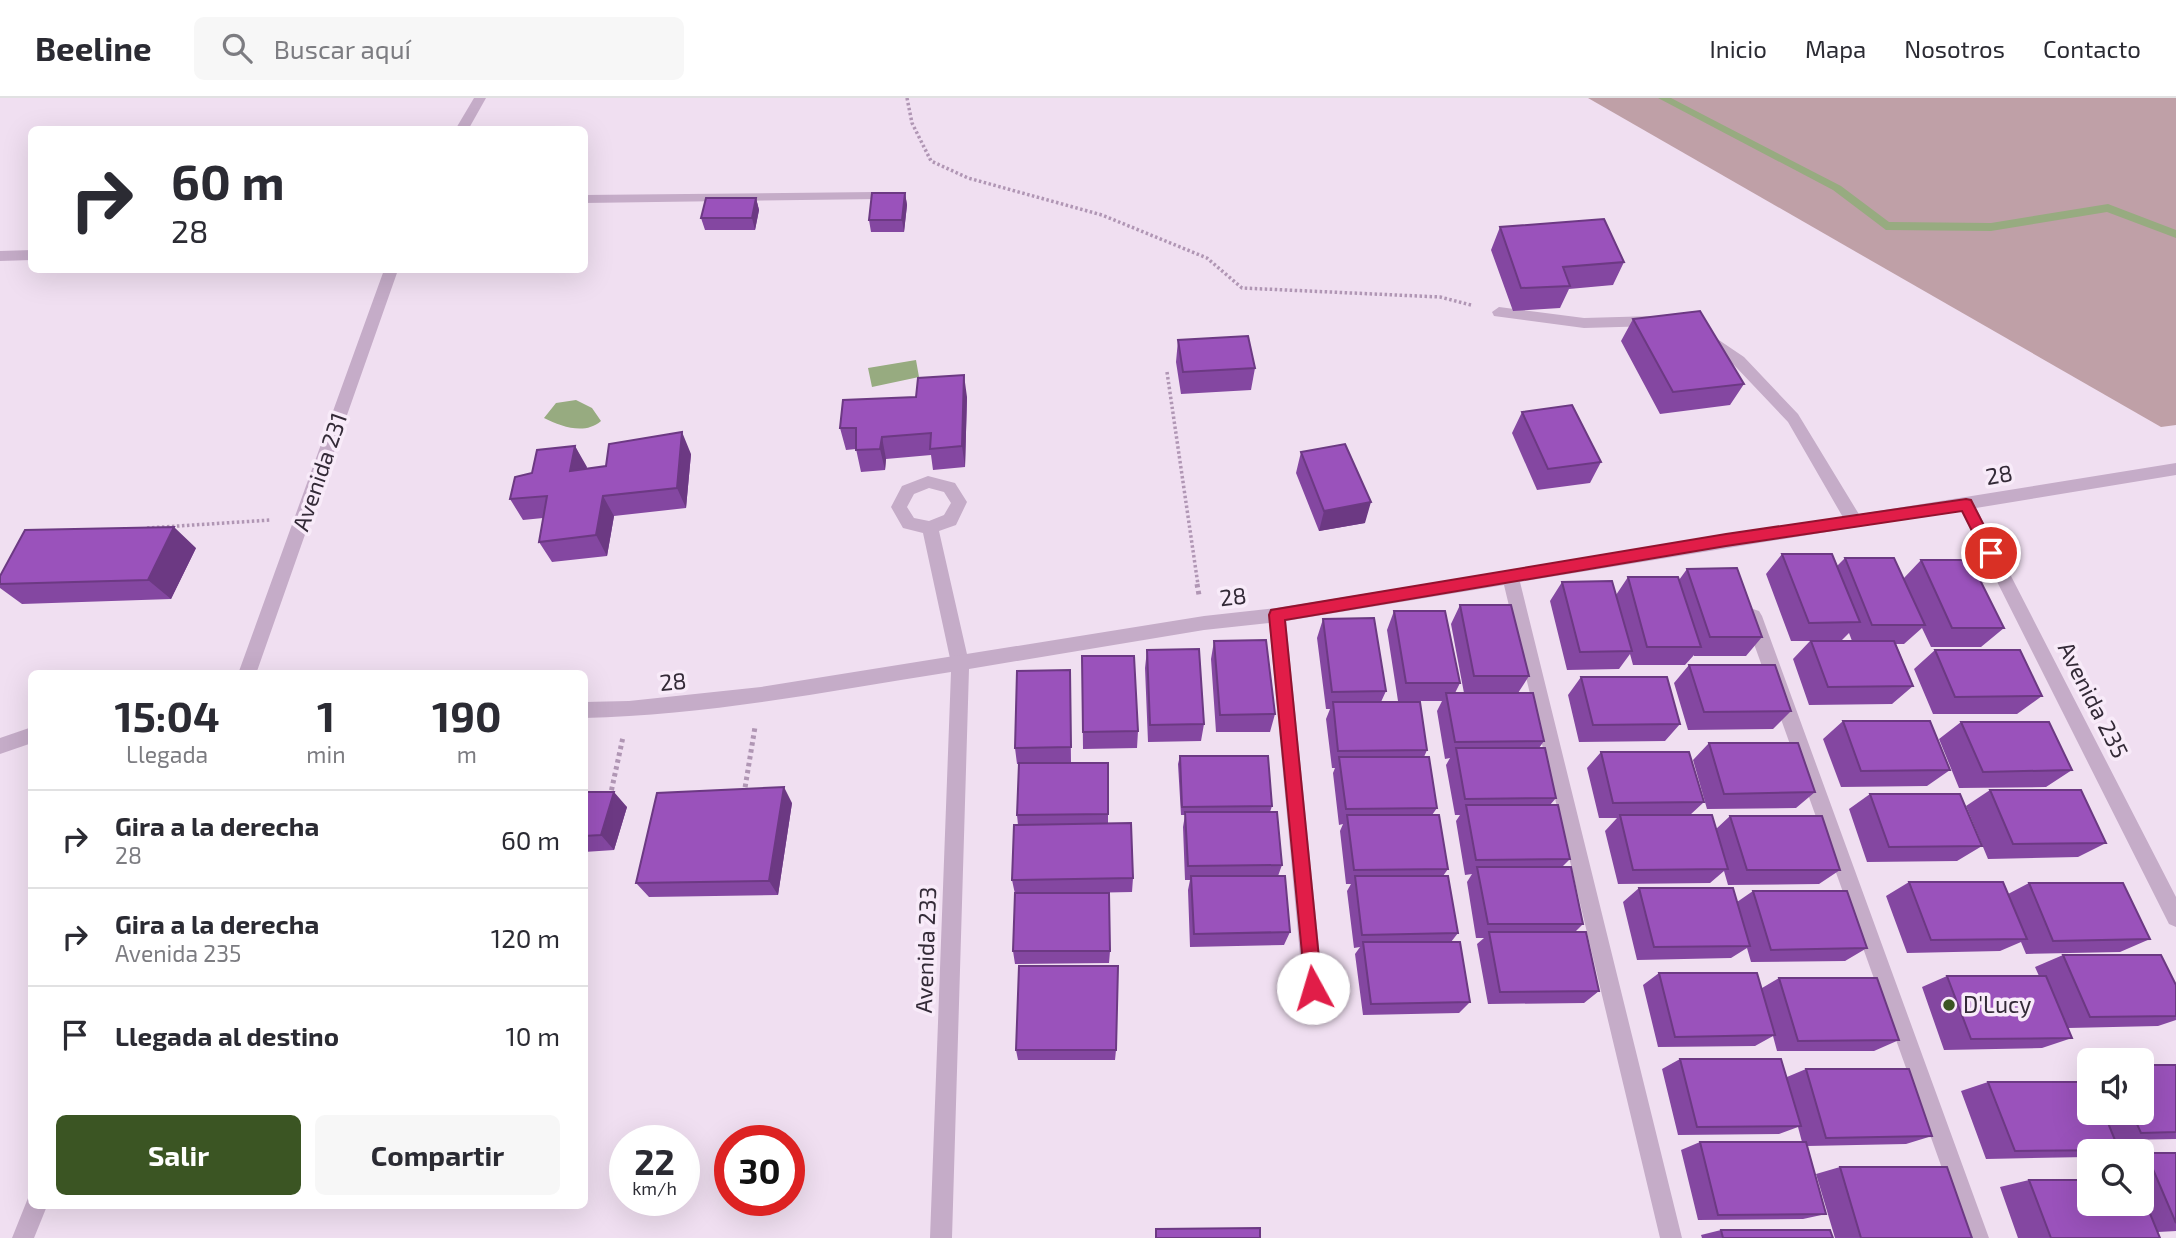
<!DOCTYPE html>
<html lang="es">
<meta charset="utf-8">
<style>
body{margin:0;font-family:"Exo 2",sans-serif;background:#f7f7f7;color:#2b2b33;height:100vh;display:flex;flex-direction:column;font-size:26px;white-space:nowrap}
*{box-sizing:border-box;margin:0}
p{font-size:23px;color:#7c7c81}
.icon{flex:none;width:38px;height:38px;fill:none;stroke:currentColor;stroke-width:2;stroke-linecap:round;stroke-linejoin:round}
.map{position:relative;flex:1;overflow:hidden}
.sheet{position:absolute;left:28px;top:572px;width:560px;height:539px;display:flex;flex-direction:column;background:#fff;border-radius:10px;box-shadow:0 7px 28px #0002}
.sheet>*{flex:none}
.guide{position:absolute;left:28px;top:28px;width:560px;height:147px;border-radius:10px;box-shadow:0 7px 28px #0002;background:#fff;color:#2b2b33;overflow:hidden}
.controls{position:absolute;left:2077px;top:950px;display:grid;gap:14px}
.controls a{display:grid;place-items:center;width:77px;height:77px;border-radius:10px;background:#fff;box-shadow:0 7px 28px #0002;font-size:35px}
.speed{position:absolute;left:609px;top:1027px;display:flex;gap:14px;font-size:35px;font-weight:700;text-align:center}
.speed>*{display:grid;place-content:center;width:91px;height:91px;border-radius:50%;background:#fff;box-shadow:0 7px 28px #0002;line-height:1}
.speed small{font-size:18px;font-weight:400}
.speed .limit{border:10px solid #d22;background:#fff;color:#111}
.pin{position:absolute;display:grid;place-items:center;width:60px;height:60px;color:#fff;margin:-30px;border:4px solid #fff;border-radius:50%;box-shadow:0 2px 7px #0007}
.me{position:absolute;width:77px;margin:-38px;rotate:354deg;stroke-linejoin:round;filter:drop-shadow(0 0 5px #0008)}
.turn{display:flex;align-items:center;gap:24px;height:147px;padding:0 28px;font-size:32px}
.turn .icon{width:91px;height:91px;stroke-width:2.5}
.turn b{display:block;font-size:49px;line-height:60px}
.eta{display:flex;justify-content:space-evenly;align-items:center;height:119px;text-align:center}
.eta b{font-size:42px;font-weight:700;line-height:49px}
.cta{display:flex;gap:14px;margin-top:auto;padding:14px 28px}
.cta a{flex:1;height:80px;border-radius:10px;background:#3b5523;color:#fff;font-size:28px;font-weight:700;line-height:80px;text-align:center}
.cta a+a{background:#f7f7f7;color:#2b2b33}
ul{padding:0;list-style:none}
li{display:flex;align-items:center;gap:21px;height:98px;padding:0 28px;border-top:2px solid #e1e1e2}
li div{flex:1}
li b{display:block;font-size:26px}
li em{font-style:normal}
header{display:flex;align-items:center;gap:42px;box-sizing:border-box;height:98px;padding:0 35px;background:#fff;border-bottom:2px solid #e1e1e2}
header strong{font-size:33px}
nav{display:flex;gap:38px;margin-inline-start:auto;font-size:24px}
.search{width:490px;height:63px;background:#f7f7f7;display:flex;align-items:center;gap:18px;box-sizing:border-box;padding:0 24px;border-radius:10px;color:#7c7c81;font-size:26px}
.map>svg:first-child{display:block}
.green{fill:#bfa0a7}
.water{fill:#97ab80}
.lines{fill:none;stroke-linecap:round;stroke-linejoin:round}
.stream{fill:#97ab80;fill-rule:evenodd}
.path-far1{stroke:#b096b4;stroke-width:3.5;stroke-dasharray:2.5 2.5;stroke-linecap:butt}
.path{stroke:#b096b4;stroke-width:5;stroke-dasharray:3.5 3.5;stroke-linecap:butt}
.service{fill:#c5acc8;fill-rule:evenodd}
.minor{fill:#c5acc8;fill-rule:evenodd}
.wall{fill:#8447a1;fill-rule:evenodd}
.shaded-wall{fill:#6c3983}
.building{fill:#9a52bb;stroke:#6c3983;stroke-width:2}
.route{fill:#e11d48;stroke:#92132f;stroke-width:2}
.poi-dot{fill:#3b5523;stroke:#f8ebf9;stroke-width:2.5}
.labels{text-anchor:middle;stroke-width:7;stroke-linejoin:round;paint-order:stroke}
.street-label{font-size:23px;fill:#332a37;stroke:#f8ebf9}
.poi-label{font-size:23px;fill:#332a37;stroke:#f8ebf9;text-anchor:start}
</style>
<header>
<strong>Beeline</strong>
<div class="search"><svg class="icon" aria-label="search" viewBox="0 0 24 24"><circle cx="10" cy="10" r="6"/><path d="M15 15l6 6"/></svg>Buscar aquí</div>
<nav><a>Inicio</a><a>Mapa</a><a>Nosotros</a><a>Contacto</a></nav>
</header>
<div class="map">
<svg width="2176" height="1140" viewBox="0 0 2176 1140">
<rect width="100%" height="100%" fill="#f0dff1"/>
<path class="green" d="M1588 0H2176V327L2161 329Z"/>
<path class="water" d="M916 262 919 279 872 289 868 270Z
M576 302 592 310 601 323C585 337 562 329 544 320L556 305Z"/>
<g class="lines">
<path class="stream" d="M1658 0H1671L1841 88 1889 124 1991 125 2108 106 2176 132V140L2107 114 1991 133 1886 132 1833 92Z"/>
<path class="path-far1" d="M907 0 912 25 931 63 968 80 1102 117 1207 160 1242 190 1440 199 1471 207
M1167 274 1198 487
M147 430 271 422"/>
<path class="path" d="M1197 486 1199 497
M744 696 755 629
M610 699 623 639"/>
<path class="service" d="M875 94 880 95V101L584 105V97Z
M32 152V162L0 163V153Z
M1499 209 1584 220 1654 218 1661 223 1654 228 1584 230 1494 218 1492 214Z
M1704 232 1744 259 1798 316 1860 418 1862 423 1860 428H1848L1788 324 1734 267 1699 241 1697 237 1699 233Z
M928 378 955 385 967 404 956 427 939 433 969 565 966 570 960 572 954 570 951 565 923 435 903 430 891 409 902 388ZM929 390 944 394 951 405 944 417 929 423 914 420 907 409 914 396Z
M32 629V645L0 656V640Z"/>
<path class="minor" d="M474 0H486L468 32H455Z
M384 172H398L256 576H238Z
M2176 365V377L1976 410 2176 799V829L2169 826 1961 412 1520 484 1682 1140H1660L1504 487 1286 523 1323 889 1320 896 1313 899 1306 896 1303 889 1269 525 1204 532 969 571 952 1140H930L951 574C830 593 708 617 584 620V604L629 603 761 589 1204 518 1277 510Z
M1753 511 1759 513 1762 518 1989 1140H1967L1744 518 1747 513Z
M32 1099V1108H47L34 1140H12L28 1100Z"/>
</g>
<path class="wall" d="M905 95 907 107 904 134H871L869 122Z
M756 100 759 112 755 132H705L701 120Z
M1500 129 1624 164 1613 187 1569 191 1560 210 1513 213 1491 152Z
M1633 221 1744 286 1730 307 1660 316 1621 243Z
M1178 242 1255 270 1251 292 1181 296 1176 264Z
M967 299 965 369 933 372 931 357 886 361 885 372 861 374 856 351 846 352 840 330Z
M1522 314 1601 364 1590 385 1537 392 1512 335Z
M575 348 586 371 691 356 686 410 614 418 607 458 552 464 539 444 543 420 523 422 510 401 532 375Z
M1301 354 1365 425 1319 433 1296 375Z
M196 450 171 501 22 506 0 490V478Z
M1782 456 1837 468 1845 460 1904 480 1921 462 2004 530 1981 549H1931L1922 530 1904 546H1896L1913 588 1892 606 1809 607 1793 561 1810 543H1791L1766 476ZM1849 535 1852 543H1841Z
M1687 471 1762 539 1746 558H1694V557L1685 567H1633L1630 556 1619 571 1567 572 1550 503 1562 484 1616 497 1628 479 1679 482Z
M1460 507 1529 578 1518 595 1544 643 1539 650 1556 700 1550 707 1570 761 1562 769 1583 826 1575 834 1599 893 1584 905 1488 906 1477 846 1484 840H1476L1467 784 1472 776 1465 777 1456 723 1460 717H1455L1446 667 1450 660 1445 661 1437 613 1442 603H1398L1387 532 1394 513 1460 585 1455 595H1464L1451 526Z
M1323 521 1386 593 1381 604 1427 652 1424 659 1437 710 1432 717 1448 771 1443 778 1458 835 1451 844 1470 904 1459 915 1363 917 1355 856 1360 849 1354 850 1347 793 1351 786H1346L1340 733 1343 726 1339 727 1333 675 1335 670H1332L1326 621 1330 611H1326L1317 540Z
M1214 543 1275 616 1270 634H1216L1211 561Z
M1147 552 1204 626 1201 643 1148 644 1145 570Z
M1935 552 2042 598 2017 616H1933L1914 571Z
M1082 558 1138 633 1137 650 1083 651Z
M1689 567 1791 613 1773 631 1688 632 1674 585Z
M1070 572 1071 665 1108 716V726L1133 780 1132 794 1082 795 1110 853 1109 865 1015 866 1013 853 1015 796 1012 782 1018 727 1017 717 1019 666H1017L1015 650Z
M1581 579 1680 626 1665 643 1579 644 1568 597Z
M1843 623 1950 672 1927 688 1841 689 1823 641Z
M1961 624 2072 672 2046 689 1959 690 1939 641Z
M1709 645 1815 694 1796 710 1707 711 1693 662Z
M1601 654 1704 704 1690 717 1716 731 1730 718 1840 772 1819 786 1728 787 1724 773 1710 785 1618 786 1605 733 1617 720H1599L1587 670Z
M1180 658 1272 708 1270 714 1282 767 1278 778 1290 834 1284 847 1190 849 1188 792 1190 782H1185L1183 729 1185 717H1181L1178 666Z
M1990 692 2106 745 2078 759 1988 761 1966 708Z
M584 694 627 709 614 752 584 754Z
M1870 696 1982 748 1957 763 1867 764 1849 711Z
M792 705 778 797 649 799 636 785Z
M1909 784 2008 796 2029 785 2150 841 2120 854 2026 856 2021 844 2000 853 1907 855 1886 798Z
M1639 790 1737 804 1753 793 1867 850 1845 863 1751 864 1747 850 1731 860 1637 862 1623 804Z
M2063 857 2176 887V922L2158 928 2068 930 2072 940 2042 950 1944 952 1922 889 1947 878H2039L2035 869Z
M1659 875 1762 890 1779 880 1899 942 1874 953H1777L1773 938 1755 948 1658 949 1643 887Z
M1016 952H1116L1115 962H1018Z
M1680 961 1787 979 1806 971 1932 1038 1906 1046 1807 1048 1826 1116 1803 1121 1698 1122 1681 1052 1700 1044H1802L1798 1029 1779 1036 1678 1037 1662 971Z
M2176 967V1041L2116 1042 2119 1052 2111 1054H2090V1058L2087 1059 1986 1061 1961 993 1988 984H2084L2081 976 2090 974V1015H2142Z
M2146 1055H2176V1133L2158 1134 2160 1140H2018L2000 1089 2029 1082 2142 1106V1056Z
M1840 1069 1972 1140H1835L1816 1076Z
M1721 1132 1833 1140H1702L1701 1137Z"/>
<path class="shaded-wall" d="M905 95 907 107 904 134 902 122Z
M756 100 759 112 755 132 752 120Z
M964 277 967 299 965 369 962 348Z
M682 334 691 356 686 410 677 390Z
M882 339 886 361 885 372 880 351Z
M575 348 587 369 582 393 570 373Z
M603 398 614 418 607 458 596 437Z
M1371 404 1365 425 1319 433 1324 413Z
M174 429 196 450 171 501 148 482Z
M784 689 792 705 778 797 769 783Z
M614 694 627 709 614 752 601 737Z"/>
<path class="building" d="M872 95H905L902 122H869Z
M706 100H756L752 120H701Z
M1604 121 1624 164 1563 169 1570 188 1521 190 1500 129Z
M1700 213 1744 286 1673 294 1633 221Z
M1248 238 1255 270 1183 274 1178 242Z
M964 277 962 348 930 351 931 335 882 339 880 351 856 352V330H840L843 302 916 299 918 280Z
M1572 307 1601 364 1548 371 1522 314Z
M682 334 677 390 603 398 596 437 539 444 547 398 510 401 515 379 532 375 537 352 575 348 570 373 606 368 609 346Z
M1345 346 1371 404 1324 413 1301 354Z
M174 429 148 482 0 486V478L25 432Z
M1782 456H1832L1860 524 1809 525Z
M1845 460H1894L1925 527H1872Z
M1921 462H1970L2004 530H1952Z
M1737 470 1762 539H1710L1687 471Z
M1628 479H1678L1701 549H1647Z
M1612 483 1632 553 1580 554 1562 484Z
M1460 507H1511L1529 578H1474Z
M1394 513H1445L1460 585H1406Z
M1374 520 1386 593 1332 594 1323 521Z
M1266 542 1275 616 1220 617 1214 543Z
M1811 543H1894L1913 588 1828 589Z
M1199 551 1204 626 1150 627 1147 552Z
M1935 552H2020L2042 598 1955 599Z
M1082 558H1134L1138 633 1083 634Z
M1689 567H1775L1791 613 1704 614Z
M1070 572 1071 649 1015 650 1017 573Z
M1581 579H1667L1680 626 1593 627Z
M1446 595H1533L1544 643 1455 644Z
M1333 604H1420L1427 652 1338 653Z
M1843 623H1930L1950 672 1861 673Z
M1961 624H2049L2072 672 1983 674Z
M1709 645H1798L1815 694 1724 696Z
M1456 650H1545L1556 700 1465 701Z
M1601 654H1689L1704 704 1613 705Z
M1180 658H1268L1272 708 1182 709Z
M1339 659H1429L1437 710 1346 711Z
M1019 665H1108V716L1017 717Z
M784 689 769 783 636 785 657 695Z
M1990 692H2081L2106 745 2013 746Z
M584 694H614L601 737 584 738Z
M1870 696H1960L1982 748 1889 749Z
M1466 707H1558L1570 761 1476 762Z
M1185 714H1277L1282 767 1188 768Z
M1347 717H1439L1448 771 1354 772Z
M1620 717H1712L1728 771 1633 772Z
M1730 718H1822L1840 772H1747Z
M1131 725 1133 780 1012 782 1014 727Z
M1477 769H1571L1583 826H1488Z
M1191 778H1285L1290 834 1194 836Z
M1355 778H1448L1458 835 1362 837Z
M1909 784H2003L2027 841 1931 842Z
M2029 785H2123L2150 841 2053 843Z
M1639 790H1733L1750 848 1654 849Z
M1753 793H1847L1867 850 1771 852Z
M1015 795H1109L1110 853H1013Z
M1489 834H1586L1599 893 1500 894Z
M1363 844H1460L1470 904 1371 906Z
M2063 857H2161L2176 887V918L2090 919Z
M1019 868H1118L1116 952H1016Z
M1659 875H1757L1775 937 1675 939Z
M1947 878H2046L2072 940 1971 941Z
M1779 880H1877L1899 942 1798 943Z
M1680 961H1781L1801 1028 1697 1029Z
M2142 967H2176V1034L2141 1035 2132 1015H2142Z
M1806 971H1909L1932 1038 1826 1040Z
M1988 984H2090V1015H2104L2119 1052 2015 1053Z
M1700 1044H1806L1826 1116 1718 1117Z
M2146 1055H2176V1125Z
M1840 1069H1947L1972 1140H1861Z
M2029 1082H2090V1106H2142V1096L2160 1140H2051Z
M1260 1130V1140H1156V1131Z
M1721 1132H1830L1833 1140H1723Z"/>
<path class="route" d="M1966 401 1971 402 1996 451 1998 455 1996 459H1985L1962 413 1726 448 1285 522 1322 890 1319 896 1313 899 1306 896 1269 517 1271 512 1726 436Z"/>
<circle class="poi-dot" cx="1949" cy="907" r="7"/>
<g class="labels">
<g class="street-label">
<text transform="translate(320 374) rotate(-71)" y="8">Avenida 231</text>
<text transform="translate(1999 377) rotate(-10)" y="8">28</text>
<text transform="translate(1233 499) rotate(-7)" y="8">28</text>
<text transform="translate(673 584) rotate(-6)" y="8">28</text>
<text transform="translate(2093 602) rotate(63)" y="8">Avenida 235</text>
<text transform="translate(926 852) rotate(-88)" y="8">Avenida 233</text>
</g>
<g class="poi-label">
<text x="1963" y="915">D'Lucy</text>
</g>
</g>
</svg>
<div class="controls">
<a><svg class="icon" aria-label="sound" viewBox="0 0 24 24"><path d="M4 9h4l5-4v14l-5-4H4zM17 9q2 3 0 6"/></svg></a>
<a><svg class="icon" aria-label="search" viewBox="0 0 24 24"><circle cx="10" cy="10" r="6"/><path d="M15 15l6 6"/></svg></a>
</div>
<div class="speed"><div>22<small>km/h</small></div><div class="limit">30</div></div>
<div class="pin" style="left:1991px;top:455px;background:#d93025"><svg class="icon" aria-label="arrive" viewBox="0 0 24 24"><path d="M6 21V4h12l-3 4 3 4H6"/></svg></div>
<svg class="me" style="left:1313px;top:890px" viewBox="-20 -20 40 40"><circle r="19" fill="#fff"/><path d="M0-13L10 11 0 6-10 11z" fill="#e11d48"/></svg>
<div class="guide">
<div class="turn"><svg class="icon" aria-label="right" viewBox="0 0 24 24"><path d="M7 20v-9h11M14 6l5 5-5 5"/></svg><div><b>60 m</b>28</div></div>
</div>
<section class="sheet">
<div class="eta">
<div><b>15:04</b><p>Llegada</p></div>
<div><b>1</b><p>min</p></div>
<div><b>190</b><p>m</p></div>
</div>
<ul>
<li><svg class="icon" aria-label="right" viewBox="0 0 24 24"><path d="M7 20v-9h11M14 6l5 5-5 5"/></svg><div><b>Gira a la derecha</b><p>28</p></div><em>60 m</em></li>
<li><svg class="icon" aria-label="right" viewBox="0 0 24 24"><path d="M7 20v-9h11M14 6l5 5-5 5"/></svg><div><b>Gira a la derecha</b><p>Avenida 235</p></div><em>120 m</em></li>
<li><svg class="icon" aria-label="arrive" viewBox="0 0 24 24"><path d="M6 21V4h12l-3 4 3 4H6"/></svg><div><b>Llegada al destino</b></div><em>10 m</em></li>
</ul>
<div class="cta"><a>Salir</a><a>Compartir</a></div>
</section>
</div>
